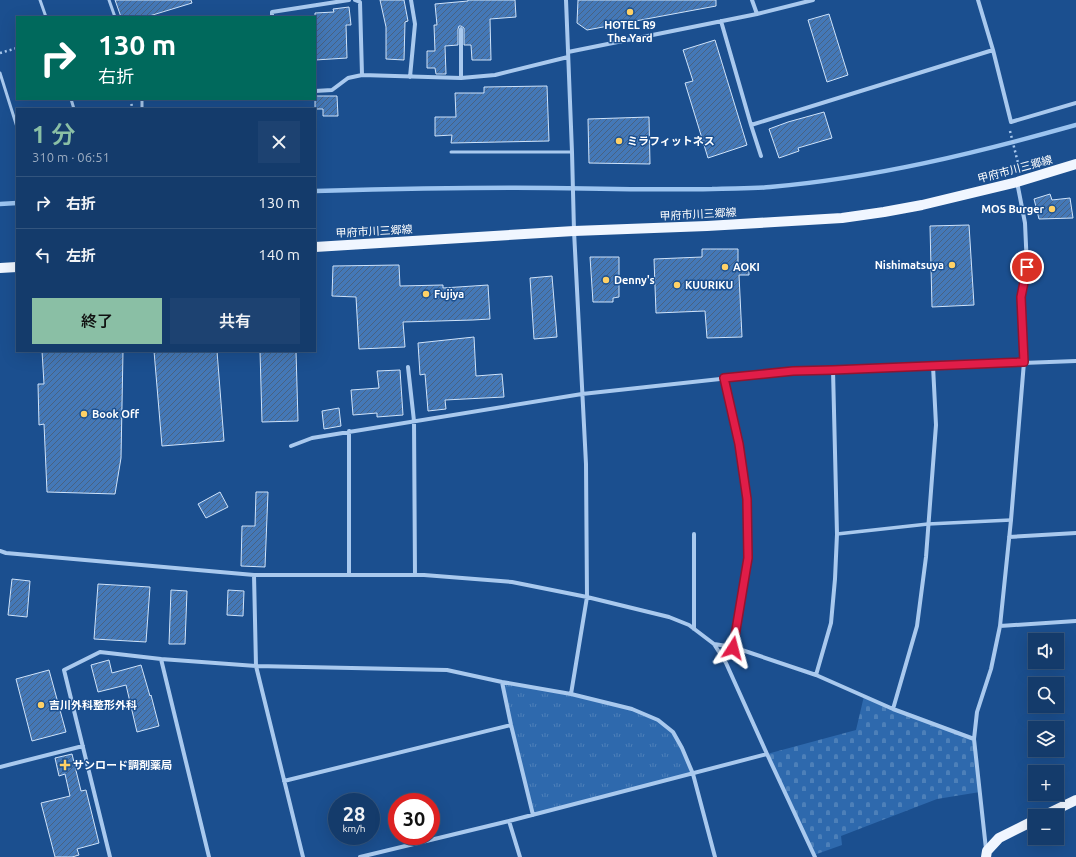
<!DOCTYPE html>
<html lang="ja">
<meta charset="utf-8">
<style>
body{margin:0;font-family:Ubuntu,"Noto Sans JP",sans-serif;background:#1d4271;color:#f1f3f6;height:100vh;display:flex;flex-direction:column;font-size:15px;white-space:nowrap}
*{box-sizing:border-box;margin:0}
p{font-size:13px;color:#9dadc1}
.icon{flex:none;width:22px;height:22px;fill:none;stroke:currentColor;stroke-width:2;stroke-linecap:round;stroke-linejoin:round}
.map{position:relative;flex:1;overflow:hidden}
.drawer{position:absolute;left:16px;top:108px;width:300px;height:244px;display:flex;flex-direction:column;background:#143b6b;border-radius:0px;box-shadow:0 4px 16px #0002,0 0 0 1px #33557e}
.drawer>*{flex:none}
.top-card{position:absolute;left:16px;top:16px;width:300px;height:84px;border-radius:0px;box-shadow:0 4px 16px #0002,0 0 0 1px #33557e;background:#00695c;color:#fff;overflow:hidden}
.controls{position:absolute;left:1028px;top:633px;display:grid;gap:8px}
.controls a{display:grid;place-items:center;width:36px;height:36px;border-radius:0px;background:#143b6b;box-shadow:0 4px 16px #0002,0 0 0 1px #33557e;font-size:20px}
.speed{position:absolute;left:328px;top:793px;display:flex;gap:8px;font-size:20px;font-weight:700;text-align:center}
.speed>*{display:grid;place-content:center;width:52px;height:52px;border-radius:50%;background:#143b6b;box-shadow:0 4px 16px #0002,0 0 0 1px #33557e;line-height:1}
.speed small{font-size:10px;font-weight:400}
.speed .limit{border:6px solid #d22;background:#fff;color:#111}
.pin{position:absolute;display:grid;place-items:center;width:34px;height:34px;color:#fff;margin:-17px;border:2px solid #fff;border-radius:50%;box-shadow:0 1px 4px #0007}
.me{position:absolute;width:44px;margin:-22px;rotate:9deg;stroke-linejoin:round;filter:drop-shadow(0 0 3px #0008)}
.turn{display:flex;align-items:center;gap:14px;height:84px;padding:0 16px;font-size:18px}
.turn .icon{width:52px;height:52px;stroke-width:2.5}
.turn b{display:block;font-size:28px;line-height:34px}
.round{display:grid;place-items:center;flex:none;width:42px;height:42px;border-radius:0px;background:#1d4271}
.summary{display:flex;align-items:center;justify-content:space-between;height:68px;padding:0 16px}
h1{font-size:24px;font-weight:600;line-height:30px;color:#8abfa5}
.action{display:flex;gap:8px;margin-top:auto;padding:8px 16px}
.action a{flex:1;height:46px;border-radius:0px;background:#8abfa5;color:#111;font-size:16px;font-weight:600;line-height:46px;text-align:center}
.action a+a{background:#1d4271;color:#f1f3f6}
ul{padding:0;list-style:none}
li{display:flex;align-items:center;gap:12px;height:52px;padding:0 16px;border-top:1px solid #33557e}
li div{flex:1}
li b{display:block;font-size:15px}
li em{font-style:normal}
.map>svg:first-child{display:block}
.grass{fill:url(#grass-tufts)}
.cemetery{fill:url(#cemetery-stones)}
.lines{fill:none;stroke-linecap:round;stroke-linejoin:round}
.stream{stroke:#9cc4f0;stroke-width:4.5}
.building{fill:url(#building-hatch);stroke:#cfe3fa}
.path{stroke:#a9c9ee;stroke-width:2.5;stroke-dasharray:2 3;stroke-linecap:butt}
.service{stroke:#a9c9ee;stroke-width:3}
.pedestrian{stroke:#a9c9ee;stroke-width:3.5}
.minor{stroke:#a9c9ee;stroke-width:4}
.primary{stroke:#f0f6ff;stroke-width:10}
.route-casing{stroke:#92132f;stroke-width:10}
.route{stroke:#e11d48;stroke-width:7}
.poi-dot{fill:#ffd166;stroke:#1b4f8f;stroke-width:1.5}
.labels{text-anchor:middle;stroke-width:3;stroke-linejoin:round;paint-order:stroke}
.poi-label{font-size:11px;font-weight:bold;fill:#fff;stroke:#1b4f8f;text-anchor:start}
.street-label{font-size:11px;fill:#fff;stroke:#1b4f8f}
</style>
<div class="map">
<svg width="1076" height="857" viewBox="0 0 1076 857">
<defs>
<pattern id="grass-tufts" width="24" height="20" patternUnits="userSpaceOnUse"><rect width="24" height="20" fill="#2e69ad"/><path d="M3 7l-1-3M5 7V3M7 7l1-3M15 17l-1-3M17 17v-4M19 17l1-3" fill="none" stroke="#4d80b9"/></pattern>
<pattern id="cemetery-stones" width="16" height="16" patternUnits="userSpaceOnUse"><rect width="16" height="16" fill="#2e69ad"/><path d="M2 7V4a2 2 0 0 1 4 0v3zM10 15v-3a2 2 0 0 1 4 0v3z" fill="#4d80b9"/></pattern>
<pattern id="building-hatch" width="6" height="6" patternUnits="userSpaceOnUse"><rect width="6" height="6" fill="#4478b7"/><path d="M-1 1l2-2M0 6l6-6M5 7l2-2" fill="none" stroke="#486282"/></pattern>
</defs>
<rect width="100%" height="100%" fill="#1b4f8f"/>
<path class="grass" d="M502 682 571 694 632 709 658 720 673 732 693 774 533 815Z"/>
<path class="cemetery" d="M864 696 974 739 980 792 937 799 841 836 842 845 814 855 767 754 856 730Z"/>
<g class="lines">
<path class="stream" d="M315 191C393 189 472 187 550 188 604 189 658 190 712 189 732 188 751 189 770 187 874 178 976 153 1076 125
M0 204 17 203"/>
</g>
<path class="building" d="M115 0H191L192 3 146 17H121Z
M380 0H404L408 21 405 22 404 60 386 59V27Z
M468 0H515L516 17 490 19 491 60H472L471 45H464V28L461 26H459L458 29V45L445 46 446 74H436L435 68H427V51H435L434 25H437L435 4 468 1Z
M578 0H716V6L587 30 577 23Z
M349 7 351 25H346L347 58 315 60V13L334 12 333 9Z
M829 14 848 75 827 82 808 20Z
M715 40 747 145 708 158 685 83 693 81 683 50Z
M547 86 549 141 451 143 452 135 435 136V117H456L455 93H484V87Z
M315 96H337L338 116H323V109H315Z
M824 112 832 138 798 148 799 151 779 158 769 129 788 122Z
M649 117 650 164 589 163 588 119Z
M1050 194 1052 200 1070 198 1073 218 1039 219 1034 199Z
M969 225 974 305 932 307 930 226Z
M702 249H738V264H749V275H739L742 337 707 338 705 311 656 313 654 259 702 257Z
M590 257H619V297L613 298V302H593Z
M399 265 400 286 443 285V288L488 285 490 319 473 320 403 322 405 347 359 349 356 297 332 296 333 266Z
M552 276 557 337 534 339 530 278Z
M474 337 476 376 502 374 504 397 445 400 446 409 428 411 425 374 420 375 418 343Z
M42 351H123L121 458 115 494 47 492 44 424 39 425 38 384H44Z
M154 351H217L224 441 162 446Z
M260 351H296L298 421 262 422Z
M400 370 403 415 377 417V413L353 415 351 390 379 388 377 371Z
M339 408 341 426 324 429 322 411Z
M220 492 228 507 206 518 198 504Z
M256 492H268L265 567 241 566 242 526H255Z
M12 579 30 581 27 617 8 615Z
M98 584 150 587 146 642 94 639Z
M171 590 187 591 185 644H169Z
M228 590 244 591 243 616 227 615Z
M109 660 112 673 141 665 150 696 151 695 159 726 137 732 126 685 98 692 91 665Z
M49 670 66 732 32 741 16 679Z
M72 754 81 791 86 790 99 843 77 849 79 855 72 857H55L41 803 70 796 65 774 59 776 55 758Z"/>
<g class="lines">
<path class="path" d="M0 53 17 48
M131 99 132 109
M1010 131 1019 167"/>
<path class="service" d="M40 0 46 17
M109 0 115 17
M0 73 17 127
M71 99 74 109
M142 99V109
M451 152H572"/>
<path class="pedestrian" d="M837 534 928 524 1011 520"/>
<path class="minor" d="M355 0 360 2 362 75
M566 0 572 152 574 231 586 464 587 597 571 694
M752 0 757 14
M978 0 993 50 1011 122 1076 103
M272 17V12L349 0
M721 21 751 125 761 156
M568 52 757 14 813 0
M410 77 415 24 411 0
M461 78V29
M315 91 332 90 348 78 362 75 461 78 495 75 568 57
M751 125 993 50
M408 367 414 421 415 575
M724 378 739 444 747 499 748 558 733 647
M291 446 312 438 582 394 793 371 833 370 1076 361
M694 534V629
M1009 537 1076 533
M0 551 6 553 254 575H424L512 582 587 597 669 617 689 625 714 644 726 663 767 754 815 857
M254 575 256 666 303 857
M349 575V431
M1000 626 1076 621
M714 644 733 647 816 675 893 709 974 739
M161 659 209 857
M816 675 831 623 835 579 837 534 833 370
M502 682 511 725 533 815
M893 709 917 626 926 557 936 425 933 366
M0 767 83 746
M284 781 511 725
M509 821 520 857
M986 849 974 739 977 712 991 669 1000 626 1011 520 1024 362 1021 297 1027 267 1025 223 1017 182
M110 857 64 670 100 652 161 659 256 666 447 670 502 682 571 694 632 709 658 720 673 732 682 748 693 774 715 857
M360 857 509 821 767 754"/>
<path class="primary" d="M315 247 574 231 707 226 842 218 884 212 922 205 1017 182 1076 164
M0 268 17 267
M1043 816 1076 800
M986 857 987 851 999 838 1035 820"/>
</g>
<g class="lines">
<defs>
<path id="route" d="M733 648 748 558 747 499 739 444 724 378 793 371 833 370 1024 362 1021 297 1027 267"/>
</defs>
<use href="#route" class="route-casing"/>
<use href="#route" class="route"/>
</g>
<g class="poi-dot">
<circle cx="630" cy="12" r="4"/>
<circle cx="619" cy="141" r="4"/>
<circle cx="1052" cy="209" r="4"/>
<circle cx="952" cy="265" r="4"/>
<circle cx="725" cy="267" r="4"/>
<circle cx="606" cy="280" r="4"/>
<circle cx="677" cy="285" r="4"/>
<circle cx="426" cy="294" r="4"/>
<circle cx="84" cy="414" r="4"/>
<circle cx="41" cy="705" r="4"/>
<path d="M63 759h4v4h4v4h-4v4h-4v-4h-4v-4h4z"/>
</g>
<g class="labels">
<g class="poi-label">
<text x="630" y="29" text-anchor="middle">HOTEL R9<tspan x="630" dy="13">The Yard</tspan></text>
<text x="627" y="145">ミラフィットネス</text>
<text x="1044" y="213" text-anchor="end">MOS Burger</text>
<text x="944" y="269" text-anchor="end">Nishimatsuya</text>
<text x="733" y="271">AOKI</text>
<text x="614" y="284">Denny's</text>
<text x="685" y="289">KUURIKU</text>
<text x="434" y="298">Fujiya</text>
<text x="92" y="418">Book Off</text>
<text x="49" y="709">吉川外科整形外科</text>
<text x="73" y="769">サンロード調剤薬局</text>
</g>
<g class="street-label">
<text transform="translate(1015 169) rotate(-15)" y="4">甲府市川三郷線</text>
<text transform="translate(698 214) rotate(-3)" y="4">甲府市川三郷線</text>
<text transform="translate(374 231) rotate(-3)" y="4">甲府市川三郷線</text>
</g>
</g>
</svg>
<div class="controls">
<a><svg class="icon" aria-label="sound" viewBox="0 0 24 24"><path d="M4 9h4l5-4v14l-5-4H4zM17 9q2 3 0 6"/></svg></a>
<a><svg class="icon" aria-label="search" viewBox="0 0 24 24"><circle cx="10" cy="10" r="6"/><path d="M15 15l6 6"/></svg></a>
<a><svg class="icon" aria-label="layers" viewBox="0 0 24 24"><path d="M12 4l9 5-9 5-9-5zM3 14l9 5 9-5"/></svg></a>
<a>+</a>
<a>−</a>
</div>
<div class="speed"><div>28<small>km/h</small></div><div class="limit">30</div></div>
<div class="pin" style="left:1027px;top:267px;background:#d93025"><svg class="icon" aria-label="arrive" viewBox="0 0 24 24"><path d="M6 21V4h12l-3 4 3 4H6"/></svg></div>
<svg class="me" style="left:733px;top:648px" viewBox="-20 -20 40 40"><path d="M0-17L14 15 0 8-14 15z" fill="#e11d48" stroke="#fff" stroke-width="4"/></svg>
<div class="top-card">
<div class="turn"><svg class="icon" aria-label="right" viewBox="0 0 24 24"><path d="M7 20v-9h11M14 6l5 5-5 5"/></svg><div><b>130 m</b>右折</div></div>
</div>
<section class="drawer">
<div class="summary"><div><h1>1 分</h1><p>310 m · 06:51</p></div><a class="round"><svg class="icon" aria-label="close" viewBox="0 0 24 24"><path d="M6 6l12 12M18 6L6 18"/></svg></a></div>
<ul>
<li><svg class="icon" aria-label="right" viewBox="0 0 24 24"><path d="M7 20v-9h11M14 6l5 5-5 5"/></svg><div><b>右折</b></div><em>130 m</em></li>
<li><svg class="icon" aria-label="left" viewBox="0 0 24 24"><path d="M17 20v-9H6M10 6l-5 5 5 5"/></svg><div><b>左折</b></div><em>140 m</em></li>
</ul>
<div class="action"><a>終了</a><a>共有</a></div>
</section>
</div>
